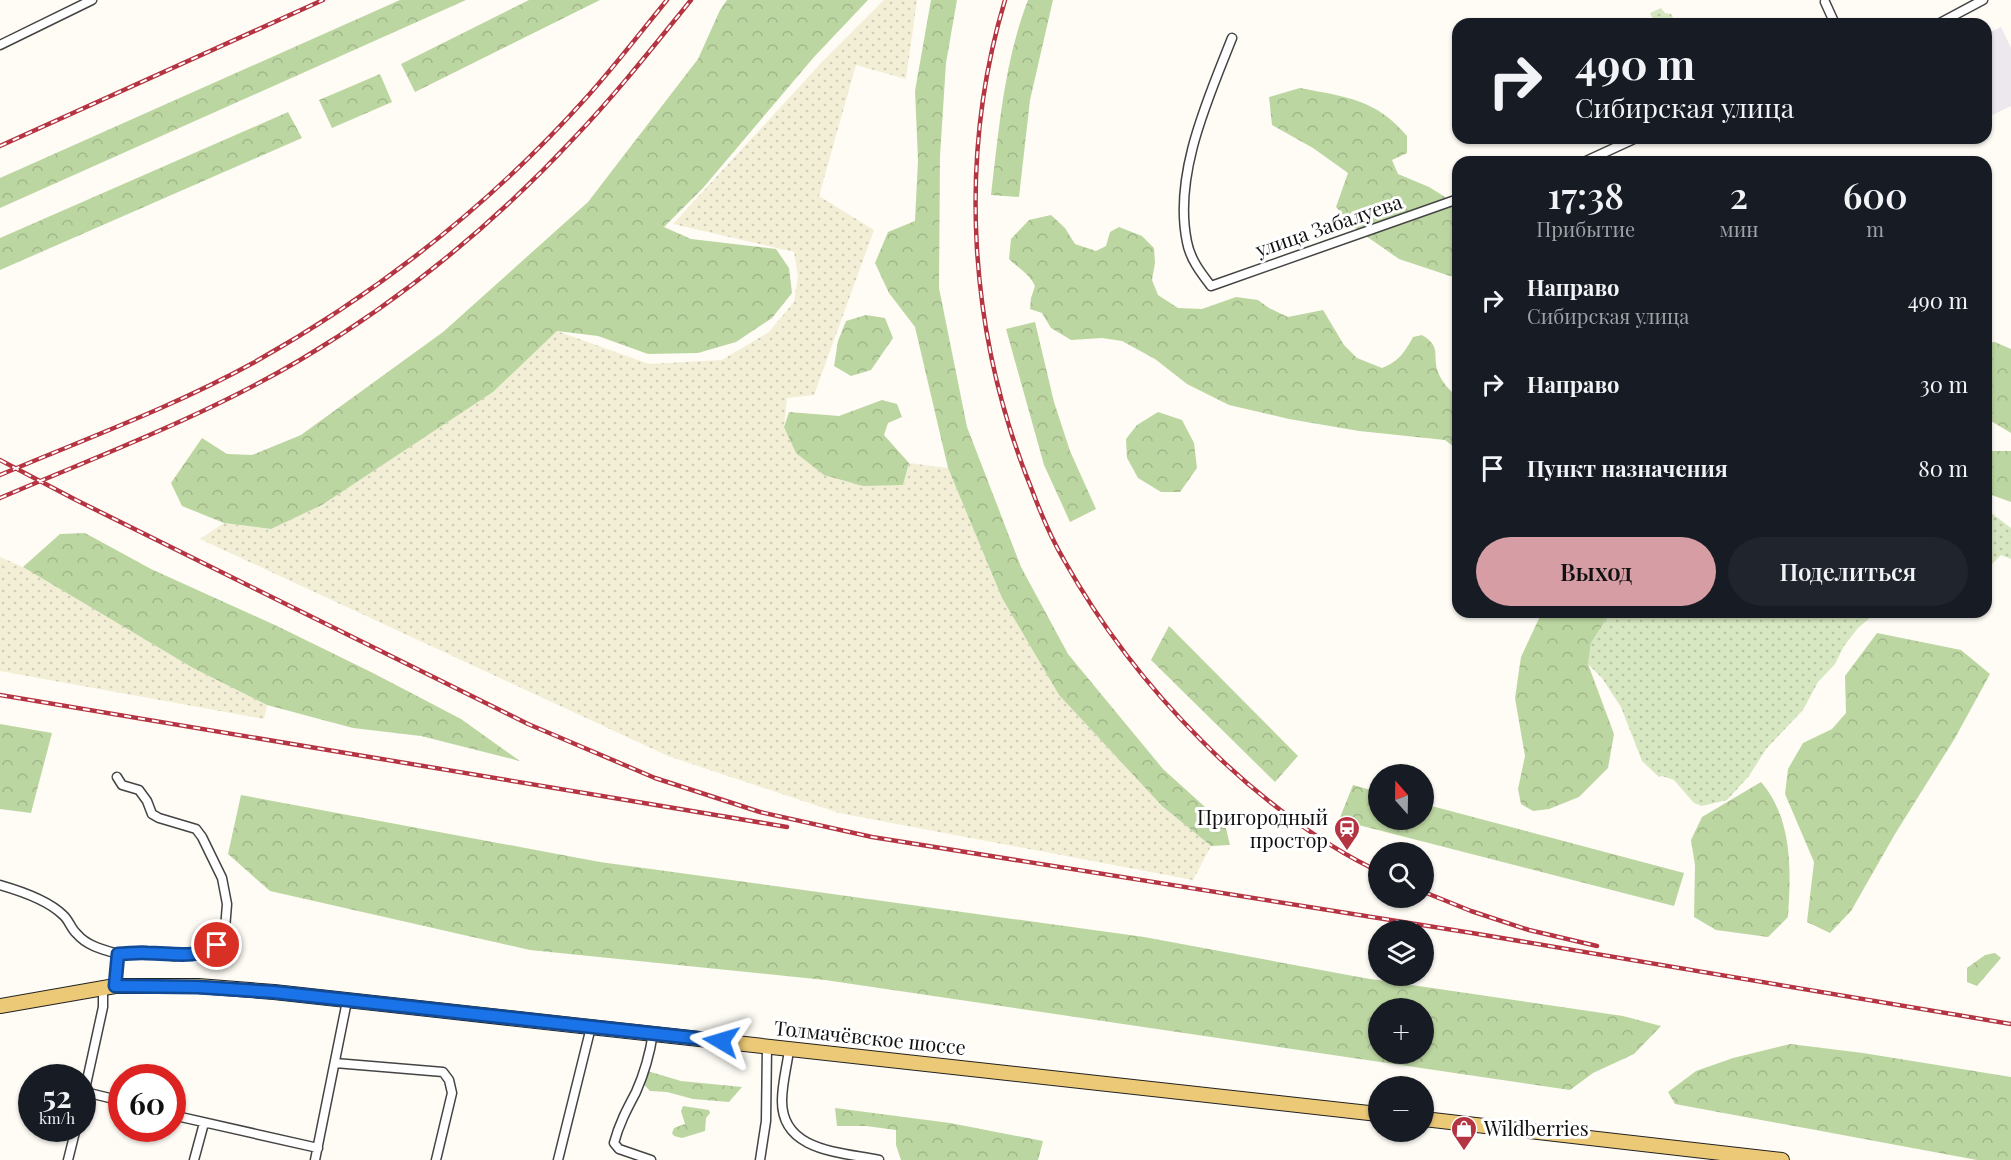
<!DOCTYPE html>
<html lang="ru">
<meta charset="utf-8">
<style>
body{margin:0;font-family:"Playfair Display",serif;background:#20242c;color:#f1f3f6;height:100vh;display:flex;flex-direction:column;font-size:22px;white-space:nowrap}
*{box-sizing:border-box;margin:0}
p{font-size:20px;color:#9ea1a6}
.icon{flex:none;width:33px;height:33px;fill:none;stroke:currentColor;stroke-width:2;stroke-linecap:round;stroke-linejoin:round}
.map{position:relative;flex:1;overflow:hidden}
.side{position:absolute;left:1452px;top:156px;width:540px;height:462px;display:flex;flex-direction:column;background:#171b24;border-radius:18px;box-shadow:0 2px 4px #0004}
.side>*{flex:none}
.guide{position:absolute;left:1452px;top:18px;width:540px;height:126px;border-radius:18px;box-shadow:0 2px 4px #0004;background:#171b24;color:#f1f3f6;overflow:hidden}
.needle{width:39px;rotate:340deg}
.buttons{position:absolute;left:1368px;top:764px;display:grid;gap:12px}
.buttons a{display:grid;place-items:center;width:66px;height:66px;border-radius:50%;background:#171b24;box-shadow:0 2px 4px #0004;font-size:30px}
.speed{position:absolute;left:18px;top:1064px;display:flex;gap:12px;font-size:30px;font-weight:700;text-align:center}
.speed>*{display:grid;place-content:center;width:78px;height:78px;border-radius:50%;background:#171b24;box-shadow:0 2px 4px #0004;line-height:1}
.speed small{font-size:15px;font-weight:400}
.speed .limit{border:9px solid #d22;background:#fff;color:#111}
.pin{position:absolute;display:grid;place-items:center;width:51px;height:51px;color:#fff;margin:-26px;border:3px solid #fff;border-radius:50%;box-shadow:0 2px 6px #0007}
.me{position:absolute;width:66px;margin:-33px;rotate:277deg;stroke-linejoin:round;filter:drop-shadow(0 0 4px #0008)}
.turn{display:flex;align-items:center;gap:21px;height:126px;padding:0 24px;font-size:27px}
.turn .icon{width:78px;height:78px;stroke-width:2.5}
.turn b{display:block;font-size:42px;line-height:51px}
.eta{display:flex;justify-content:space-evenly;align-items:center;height:102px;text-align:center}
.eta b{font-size:36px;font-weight:600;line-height:42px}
.cta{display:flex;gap:12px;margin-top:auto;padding:12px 24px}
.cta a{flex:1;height:69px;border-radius:36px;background:#d69da5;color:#111;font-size:24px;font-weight:600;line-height:69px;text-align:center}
.cta a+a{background:#20242c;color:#f1f3f6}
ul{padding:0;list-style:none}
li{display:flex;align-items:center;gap:18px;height:84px;padding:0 24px}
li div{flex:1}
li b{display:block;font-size:22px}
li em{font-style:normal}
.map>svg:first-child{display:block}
.industrial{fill:#ede7ee}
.farmland{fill:url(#farmland-dots)}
.grass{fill:url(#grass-dots)}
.forest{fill:url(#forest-crowns);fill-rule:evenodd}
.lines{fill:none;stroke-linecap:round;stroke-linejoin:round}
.minor-casing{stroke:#444;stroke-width:11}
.primary-casing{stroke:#222;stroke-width:16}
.minor{stroke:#fff;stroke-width:8}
.primary{stroke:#ecc977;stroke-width:14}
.rail-casing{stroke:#b53442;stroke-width:4.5}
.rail{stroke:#fff;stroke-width:2;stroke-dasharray:7;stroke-linecap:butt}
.route-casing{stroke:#114b97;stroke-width:15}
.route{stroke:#1a73e8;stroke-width:10}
.labels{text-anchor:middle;stroke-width:6;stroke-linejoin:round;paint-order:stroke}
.street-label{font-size:20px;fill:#111;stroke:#fff}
.poi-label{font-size:20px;fill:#111;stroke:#fff;text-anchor:end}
</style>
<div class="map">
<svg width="2011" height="1160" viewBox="0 0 2011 1160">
<defs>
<pattern id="farmland-dots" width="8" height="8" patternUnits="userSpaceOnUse" patternTransform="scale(1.5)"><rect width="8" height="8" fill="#f3efd7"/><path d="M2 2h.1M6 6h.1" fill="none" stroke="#cfccb8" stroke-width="1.8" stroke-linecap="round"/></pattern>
<pattern id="grass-dots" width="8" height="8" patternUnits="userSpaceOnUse" patternTransform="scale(1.5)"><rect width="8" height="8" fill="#d7e7c1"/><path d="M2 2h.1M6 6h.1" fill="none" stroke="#b8c5a5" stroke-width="1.8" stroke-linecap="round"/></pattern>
<pattern id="forest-crowns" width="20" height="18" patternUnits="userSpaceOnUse" patternTransform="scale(1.5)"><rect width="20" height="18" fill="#bcd6a1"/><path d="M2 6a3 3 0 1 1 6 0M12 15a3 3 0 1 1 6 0" fill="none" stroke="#a1b78a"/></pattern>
</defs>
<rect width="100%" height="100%" fill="#fefcf5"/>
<path class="industrial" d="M2001 27 2011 48V106L1986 118V34Z"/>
<path class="farmland" d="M884 0H917L906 79 856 65 819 196 874 230 814 395 787 398 784 428 903 485 909 463 948 468 1002 598 1059 695 1162 806 1211 846 1193 880 839 813 668 756 200 539 224 523 271 529 322 505 493 392 557 331 649 364 722 360 769 332 794 302 798 276 794 252 673 224 821 63Z
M0 557 23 567 193 668 267 705 264 719 0 671Z"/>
<path class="grass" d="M1661 8 1665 13 1671 14 1676 24H1655L1650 13Z
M1986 509 2011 528V559L2001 555 1990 566 1986 568Z
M1611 612H1877L1858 628 1844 646 1835 664 1818 682 1803 710 1766 749 1749 776 1727 800 1702 806 1694 803 1674 780 1662 776 1659 777 1642 761 1621 707 1602 678 1588 664 1591 643Z"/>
<path class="forest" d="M400 0H466L0 208V178Z
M529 0H600L415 92 401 64Z
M727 0H868L814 57 703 188 664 227 691 239 776 249 789 268 792 293 772 318 736 342 698 353 648 354 598 336 557 331 493 392 322 505 271 529 224 523 182 506 171 483 202 438 227 454 252 455 301 435 443 332 588 202 698 59 720 10Z
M931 0H957L946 63 940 156 939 288 967 427 1021 567 1068 654 1163 769 1225 825 1230 845 1211 846 1162 806 1059 695 1002 598 948 468 915 327 889 293 875 263 888 232 915 221 918 160 915 91Z
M1028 0H1053L1030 100 1019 197 991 195C999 129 1004 62 1028 0Z
M380 74 392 102 332 128 319 100Z
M1300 88C1346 97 1376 99 1407 136V153L1392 160 1398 174 1429 187 1458 205V275L1450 276 1399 259 1356 229 1336 207 1348 173 1313 148 1272 125 1269 97Z
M288 112 302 138 0 270V238Z
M1051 215 1065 228 1075 244 1096 251 1106 246 1110 232 1119 227 1142 236 1154 248 1155 263 1152 280 1158 295 1178 308 1202 309 1236 297 1258 300 1269 308 1288 317 1323 310 1344 345 1357 358 1382 368C1398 362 1405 352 1413 337L1422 335C1442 347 1432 355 1438 372 1442 383 1450 390 1458 398V450L1445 440 1359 431 1289 419 1229 405 1187 384 1155 359 1122 341 1102 338 1071 340 1051 328 1042 313 1030 309 1031 298 1035 286C1029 273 1019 269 1009 259L1011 239 1029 220Z
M866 315 885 318 893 338 871 370 851 376 834 366 838 341 846 321Z
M1035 322 1054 402 1070 451 1096 509 1070 522 1044 465 1006 329Z
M1995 342 2011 349V433L1986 418V343Z
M882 400 897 404 902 417 888 423 884 435 909 463 903 485 863 486 824 475 796 453 784 427 789 412 839 416Z
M1158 412 1182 420 1194 443 1197 468 1180 492H1161L1138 478 1127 458 1126 439 1137 425Z
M1986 451H2011V502L1986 493Z
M85 533 151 569 277 626 373 673 461 719 520 761 421 736 353 728 267 705 193 668 23 567 60 534Z
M1542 612H1611L1591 643 1588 664 1614 734 1608 768 1579 797 1549 809 1533 811 1521 804 1518 789 1525 756 1515 698 1521 657Z
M1169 626 1298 756 1275 782 1151 660Z
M1877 633 1961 650 1990 674 1955 738 1895 834 1851 911 1830 933 1807 922 1814 862 1785 794 1788 769 1803 743 1832 729 1846 713 1845 676Z
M0 724 52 733 31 813 0 809Z
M1761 782C1793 819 1791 871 1788 917L1768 937 1716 930 1694 917 1695 865 1691 840 1702 817Z
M1353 785 1378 792V819H1424V804L1684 873 1674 906 1339 820Z
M241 795 600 862 1144 937 1364 978 1623 1016 1661 1026 1634 1054 1593 1073 1570 1090 825 980 530 950 270 891 228 854ZM1378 1008H1424V1053H1378Z
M1995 953 2001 958 1977 986 1967 982V968L1985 955Z
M1790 1044 1863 1053 2011 1077V1160H1977L1675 1104 1668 1092 1696 1071 1733 1058Z
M644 1070 681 1081 742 1087 729 1102 693 1099 667 1092 650 1091 639 1079Z
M683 1106 709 1110 710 1113 706 1118 705 1131 682 1138 674 1136 672 1133 674 1128 685 1124 681 1111Z
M835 1108 950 1123 1043 1141 1038 1160H901L896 1145V1130L866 1126H837Z"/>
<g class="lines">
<defs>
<path id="minor" d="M1825 2 1835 24
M1938 24 1983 0
M1232 38C1208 99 1173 175 1187 242 1190 259 1201 273 1211 286L1458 199
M0 45 92 0
M1584 162 1636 138
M117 777 122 785 139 790 147 801 152 814 159 818 196 829 202 837 222 878 227 904 225 929 217 945 207 951 174 956 148 952 118 954
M0 885C21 891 48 900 63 915 69 920 71 929 77 934 87 946 104 950 118 954L115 986
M789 1050C787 1066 782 1084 782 1101 782 1152 842 1152 879 1160
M335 1063 443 1072 449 1080 452 1093 436 1160
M85 1092 122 1101
M82 1103 103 1007V988
M172 1115 318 1148
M68 1160 76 1128
M194 1160 204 1123
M315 1160 347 1001
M558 1160 591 1027
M651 1160 619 1149 614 1143C619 1124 627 1109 636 1092 644 1074 650 1053 653 1033
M760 1160 766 1121 767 1046"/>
<path id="primary" d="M0 1006 115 986H198L274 992 1378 1114
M1424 1119 1782 1160"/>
</defs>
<use href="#minor" class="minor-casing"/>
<use href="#primary" class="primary-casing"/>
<use href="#minor" class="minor"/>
<use href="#primary" class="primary"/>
<defs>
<path id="rail" d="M1005 0C957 160 969 336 1032 490 1041 514 1051 538 1064 560 1101 626 1147 686 1201 740 1249 789 1316 842 1378 871
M0 146 323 0
M0 460 76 500 528 724 655 778 760 812 872 837 1472 933 2011 1024
M0 475C85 439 173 407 253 363 378 293 491 204 586 98 614 67 640 33 667 0
M0 498C101 455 205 416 300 360 401 300 494 224 574 138 616 94 653 47 691 0
M0 695 787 827
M1424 892 1471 911 1529 930 1597 946"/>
</defs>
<use href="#rail" class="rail-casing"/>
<use href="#rail" class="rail"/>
</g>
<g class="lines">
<defs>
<path id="route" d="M217 945C194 960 173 953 147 953 138 952 128 954 118 954L115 986 198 987 274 992 721 1041"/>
</defs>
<use href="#route" class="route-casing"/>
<use href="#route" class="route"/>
</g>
<defs>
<symbol id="station-pin" viewBox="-11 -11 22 30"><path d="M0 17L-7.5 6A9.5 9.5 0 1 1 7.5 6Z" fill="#b53442" stroke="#fff"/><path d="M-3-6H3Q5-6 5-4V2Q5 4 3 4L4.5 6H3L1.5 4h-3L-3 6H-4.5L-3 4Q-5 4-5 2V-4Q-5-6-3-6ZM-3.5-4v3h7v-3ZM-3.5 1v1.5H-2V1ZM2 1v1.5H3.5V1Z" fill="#fff"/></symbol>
<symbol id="shop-pin" viewBox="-11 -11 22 30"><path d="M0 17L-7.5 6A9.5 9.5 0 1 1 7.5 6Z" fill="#b53442" stroke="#fff"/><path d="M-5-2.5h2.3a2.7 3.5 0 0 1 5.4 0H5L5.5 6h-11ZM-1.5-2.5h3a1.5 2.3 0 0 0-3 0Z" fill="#fff"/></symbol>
</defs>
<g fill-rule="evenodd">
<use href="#station-pin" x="1332" y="814" width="30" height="40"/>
<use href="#shop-pin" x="1449" y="1114" width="30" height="40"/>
</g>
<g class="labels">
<g class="street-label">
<text transform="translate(1329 226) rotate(-19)" y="7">улица Забалуева</text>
<text transform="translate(870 1038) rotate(6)" y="7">Толмачёвское шоссе</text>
</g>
<g class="poi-label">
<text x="1328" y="825">Пригородный<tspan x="1328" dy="23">простор</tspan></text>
<text x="1484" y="1136" text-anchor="start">Wildberries</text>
</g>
</g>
</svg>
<div class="buttons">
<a><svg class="needle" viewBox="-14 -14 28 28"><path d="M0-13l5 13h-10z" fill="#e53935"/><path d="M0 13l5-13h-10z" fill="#9ea1a6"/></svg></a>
<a><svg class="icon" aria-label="search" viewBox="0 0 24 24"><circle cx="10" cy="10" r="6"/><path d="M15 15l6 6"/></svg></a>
<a><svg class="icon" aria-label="layers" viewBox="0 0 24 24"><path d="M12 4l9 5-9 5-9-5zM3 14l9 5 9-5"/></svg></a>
<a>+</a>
<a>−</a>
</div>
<div class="speed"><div>52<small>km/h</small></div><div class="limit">60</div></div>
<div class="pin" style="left:217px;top:945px;background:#d93025"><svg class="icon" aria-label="arrive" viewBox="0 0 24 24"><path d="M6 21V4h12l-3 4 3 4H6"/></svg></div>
<svg class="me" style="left:721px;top:1041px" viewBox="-20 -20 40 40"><path d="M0-17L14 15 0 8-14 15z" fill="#1a73e8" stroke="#fff" stroke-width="4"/></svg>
<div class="guide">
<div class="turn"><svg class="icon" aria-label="right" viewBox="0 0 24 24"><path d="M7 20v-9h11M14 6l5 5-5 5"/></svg><div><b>490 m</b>Сибирская улица</div></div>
</div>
<section class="side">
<div class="eta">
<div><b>17:38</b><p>Прибытие</p></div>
<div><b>2</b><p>мин</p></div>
<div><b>600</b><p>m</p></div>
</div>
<ul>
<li><svg class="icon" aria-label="right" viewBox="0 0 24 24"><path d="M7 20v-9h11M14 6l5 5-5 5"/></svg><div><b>Направо</b><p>Сибирская улица</p></div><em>490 m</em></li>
<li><svg class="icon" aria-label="right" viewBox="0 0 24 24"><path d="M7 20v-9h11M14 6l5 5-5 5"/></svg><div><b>Направо</b></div><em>30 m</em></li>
<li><svg class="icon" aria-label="arrive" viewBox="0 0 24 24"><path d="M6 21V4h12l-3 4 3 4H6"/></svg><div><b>Пункт назначения</b></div><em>80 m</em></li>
</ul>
<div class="cta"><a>Выход</a><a>Поделиться</a></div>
</section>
</div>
